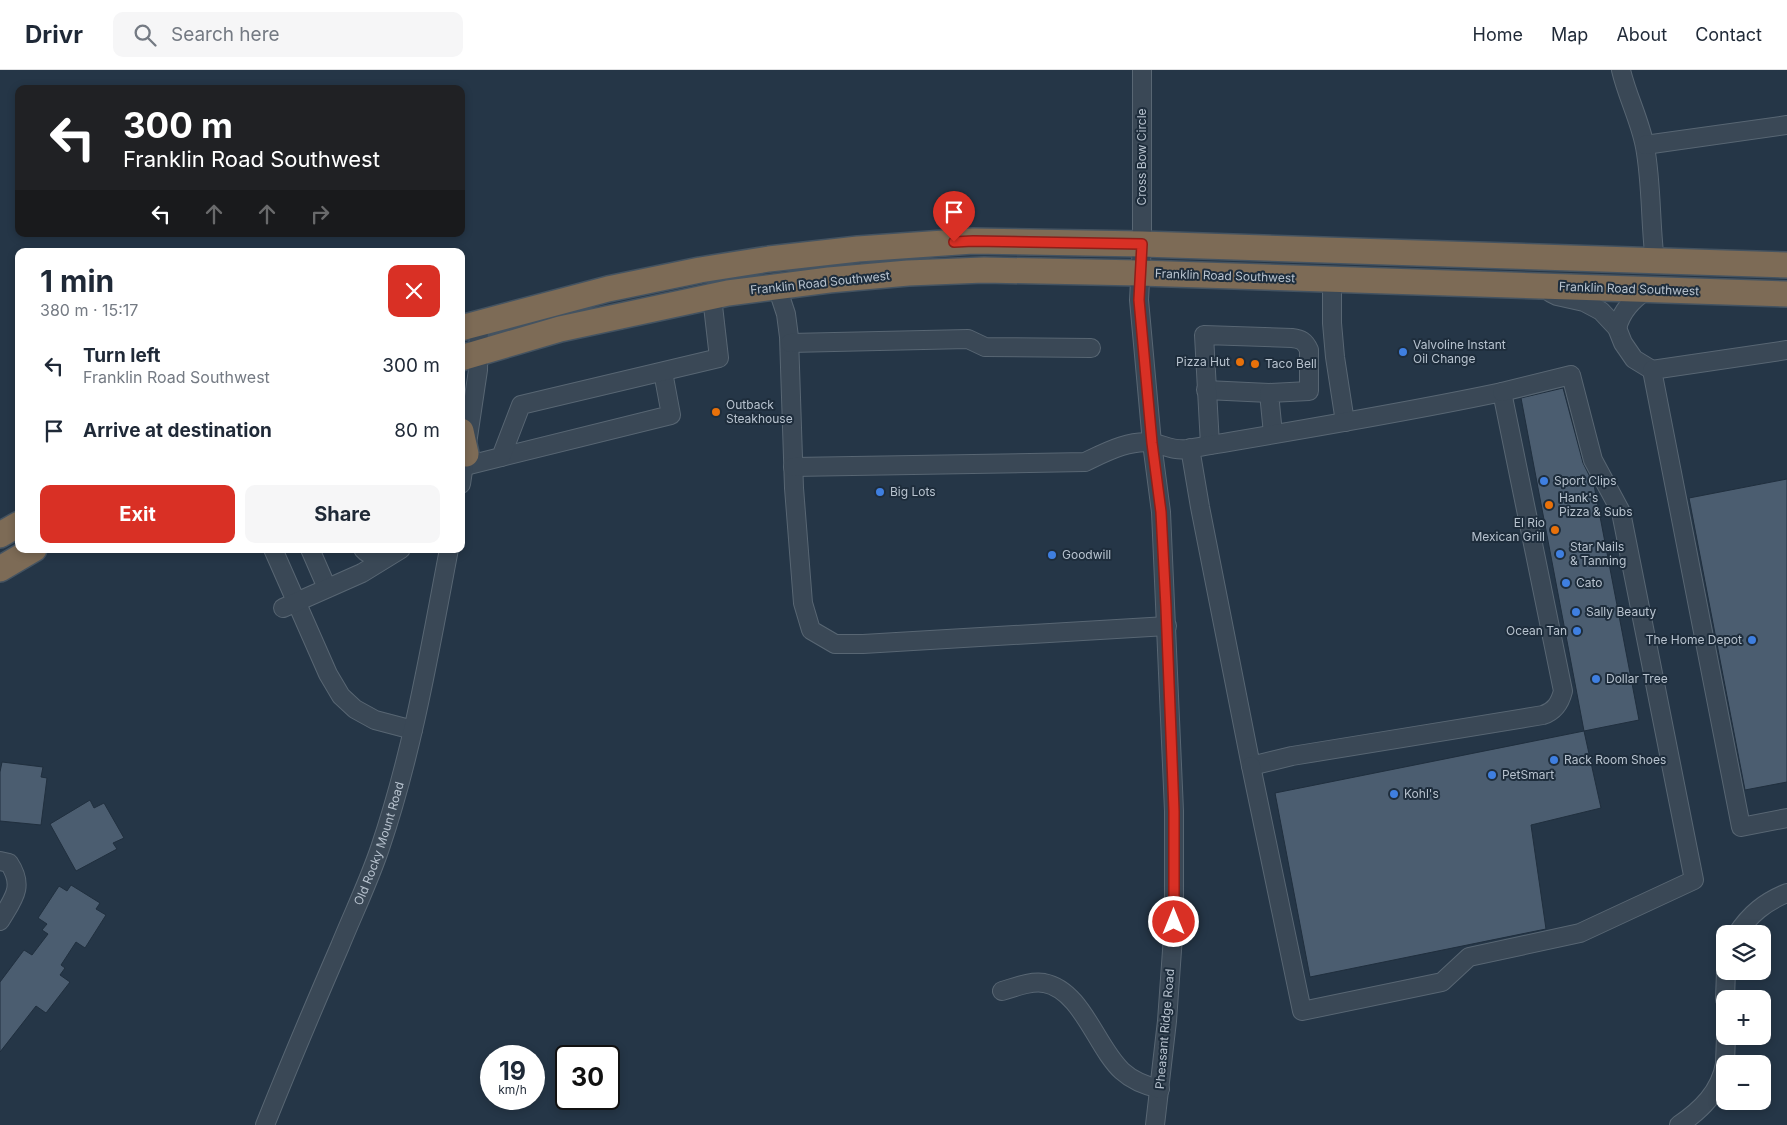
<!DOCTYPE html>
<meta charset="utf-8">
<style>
body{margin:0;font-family:Inter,sans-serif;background:#f6f6f7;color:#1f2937;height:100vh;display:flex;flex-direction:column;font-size:19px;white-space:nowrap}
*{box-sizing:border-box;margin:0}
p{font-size:16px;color:#747a83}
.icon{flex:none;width:28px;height:28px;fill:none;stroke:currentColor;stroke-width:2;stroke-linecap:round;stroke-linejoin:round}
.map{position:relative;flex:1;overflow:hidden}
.side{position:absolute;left:15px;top:178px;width:450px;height:305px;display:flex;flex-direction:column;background:#fff;border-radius:10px;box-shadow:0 2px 8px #0003}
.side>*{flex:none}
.top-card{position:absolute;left:15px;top:15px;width:450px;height:152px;border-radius:10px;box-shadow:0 2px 8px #0003;background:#202124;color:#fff;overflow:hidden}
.tools{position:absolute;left:1716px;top:855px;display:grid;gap:10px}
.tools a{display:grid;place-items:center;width:55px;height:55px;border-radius:10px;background:#fff;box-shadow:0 2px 8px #0003;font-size:25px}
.speed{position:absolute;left:480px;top:975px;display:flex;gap:10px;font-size:25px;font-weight:700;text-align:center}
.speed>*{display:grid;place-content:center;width:65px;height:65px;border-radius:50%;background:#fff;box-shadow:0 2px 8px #0003;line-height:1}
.speed small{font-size:12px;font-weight:400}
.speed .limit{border:2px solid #111;border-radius:8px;background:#fff;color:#111}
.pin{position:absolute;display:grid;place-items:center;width:42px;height:42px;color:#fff;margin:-51px -21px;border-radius:50% 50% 50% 0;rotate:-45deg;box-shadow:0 0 5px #0007}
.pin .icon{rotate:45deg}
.me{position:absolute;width:55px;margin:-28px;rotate:0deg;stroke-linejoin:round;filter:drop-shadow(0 0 4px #0008)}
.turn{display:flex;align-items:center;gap:18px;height:105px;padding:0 25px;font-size:22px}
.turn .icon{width:65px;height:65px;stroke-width:2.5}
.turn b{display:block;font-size:35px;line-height:42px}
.lanes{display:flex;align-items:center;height:48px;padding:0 25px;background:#0003;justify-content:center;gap:25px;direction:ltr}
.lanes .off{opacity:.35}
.round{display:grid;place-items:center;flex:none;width:52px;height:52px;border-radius:10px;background:#f6f6f7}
.headline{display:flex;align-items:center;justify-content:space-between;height:85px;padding:0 25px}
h1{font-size:30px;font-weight:700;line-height:38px}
.cta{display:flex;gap:10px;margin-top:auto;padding:10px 25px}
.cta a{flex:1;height:58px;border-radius:10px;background:#d93025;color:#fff;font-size:20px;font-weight:700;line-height:58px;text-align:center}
.cta a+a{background:#f6f6f7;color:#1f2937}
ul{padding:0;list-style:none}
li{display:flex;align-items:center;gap:15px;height:65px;padding:0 25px}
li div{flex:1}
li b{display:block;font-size:19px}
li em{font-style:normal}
header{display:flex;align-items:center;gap:30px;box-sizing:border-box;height:70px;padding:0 25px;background:#fff;border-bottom:1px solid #e0e1e3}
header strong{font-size:24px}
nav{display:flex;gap:28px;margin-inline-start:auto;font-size:18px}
.search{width:350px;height:45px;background:#f6f6f7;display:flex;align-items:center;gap:12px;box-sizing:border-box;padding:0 18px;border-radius:10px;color:#747a83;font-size:19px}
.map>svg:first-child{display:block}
.building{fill:#4b5d70;stroke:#202f3e}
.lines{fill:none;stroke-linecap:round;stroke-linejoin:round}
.minor-casing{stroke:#586673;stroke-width:20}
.highway-casing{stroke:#445361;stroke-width:28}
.minor{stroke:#3a4856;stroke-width:18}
.highway{stroke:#7d6b56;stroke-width:25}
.route-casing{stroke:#8d1f18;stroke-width:12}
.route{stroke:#d93025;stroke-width:9}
.shop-dot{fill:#3f7fe0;stroke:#1e2d3c;stroke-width:2}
.food-dot{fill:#e8710a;stroke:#1e2d3c;stroke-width:2}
.labels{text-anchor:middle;stroke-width:4;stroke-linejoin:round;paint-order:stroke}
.street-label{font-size:12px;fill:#b8c3cf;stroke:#1e2d3c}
.poi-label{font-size:12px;fill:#b8c3cf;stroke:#1e2d3c;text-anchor:start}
</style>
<header>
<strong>Drivr</strong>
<div class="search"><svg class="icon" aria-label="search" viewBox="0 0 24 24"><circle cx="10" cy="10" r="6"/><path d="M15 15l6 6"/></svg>Search here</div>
<nav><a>Home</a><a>Map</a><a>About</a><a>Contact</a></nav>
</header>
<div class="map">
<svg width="1787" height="1055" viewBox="0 0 1787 1055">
<rect width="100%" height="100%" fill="#253647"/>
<path class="building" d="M1563 318 1583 393 1594 415 1639 650 1584 661 1521 328Z
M1787 409V712L1745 720 1689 428Z
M1584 661 1601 738 1531 755 1546 859 1310 907 1275 723Z
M2 692 43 697 41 707 47 708 41 755 0 751V702Z
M90 730 94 738 104 733 124 768 113 773 117 779 76 801 50 754Z
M71 815 100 833 96 839 106 845 85 878 76 872 61 895 65 898 60 905 70 912 46 943 36 936 0 982V912L24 880 32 885 48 864 42 860 47 854 38 848 59 816 67 821Z"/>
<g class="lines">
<defs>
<g id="minor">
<path d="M1142 0V174L1139 230 1152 373 1161 442 1174 741V852L1167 951 1155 1055"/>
<path d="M1621 0C1627 26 1640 50 1645 77 1652 115 1650 153 1655 192"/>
<path d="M1645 75 1787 55"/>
<path d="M1332 210V253L1335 287 1345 352"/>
<path d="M777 217 786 244 789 267 794 418 803 533 811 560 835 574H863L1167 556"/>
<path d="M1551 223 1557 226 1584 232 1601 241 1617 258 1623 273 1634 289 1652 300"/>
<path d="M1617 258C1622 240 1632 231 1647 219"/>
<path d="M790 273 968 269 985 277 1091 278"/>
<path d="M1787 280 1652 300 1741 757 1787 748"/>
<path d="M1206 320 1269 323"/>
<path d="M1210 375 1204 265 1292 268C1301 269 1305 271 1309 280V321L1269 323 1273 364"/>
<path d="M501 387 671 345 663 302"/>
<path d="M465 396 501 387 521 335 719 288 712 227"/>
<path d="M793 397 1085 392C1106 382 1130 369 1154 373 1166 376 1175 381 1187 379 1293 361 1398 344 1502 322L1563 621C1560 633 1555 641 1543 645L1292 686 1251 696 1200 437 1190 378"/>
<path d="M461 414 478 300 479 253"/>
<path d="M273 479 328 604 341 626 355 639 375 650 413 660"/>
<path d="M310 479 327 518"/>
<path d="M363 479C371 488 379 484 389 479"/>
<path d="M283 538 362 503 401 479"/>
<path d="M1251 696 1302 941 1442 912 1469 887 1580 863 1694 810 1621 442 1593 390 1571 305 1502 322"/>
<path d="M0 791 9 793C25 817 13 829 0 851"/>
<path d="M1737 864C1750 844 1765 832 1787 823"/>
<path d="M1002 921C1016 917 1030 911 1044 913 1082 920 1096 977 1122 1001 1133 1011 1146 1016 1160 1019"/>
<path d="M1725 929 1726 901"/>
<path d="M1725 994 1726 966"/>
<path id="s1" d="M265 1055C289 995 314 936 340 876 353 844 369 811 380 778 413 681 430 579 449 479"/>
<path d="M1679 1055C1701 1040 1720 1022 1725 994"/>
</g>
<path id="highway" d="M461 258 608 219 700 200 769 189 858 179 973 171 1142 174 1787 195
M461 288 560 259 728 223 829 210 908 203 984 200 1140 203 1787 224
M461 361 466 384
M0 465 19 454
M0 499 34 479"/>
</defs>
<use href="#minor" class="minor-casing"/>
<use href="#highway" class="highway-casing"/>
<use href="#minor" class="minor"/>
<use href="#highway" class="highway"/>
</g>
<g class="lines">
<defs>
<path id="route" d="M954 172 973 171 1142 174 1139 230 1152 373 1161 442 1166 537 1174 741V852"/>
</defs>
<use href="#route" class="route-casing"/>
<use href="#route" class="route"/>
</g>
<g class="shop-dot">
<circle cx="1403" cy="282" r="5"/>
<circle cx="1544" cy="411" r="5"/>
<circle cx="880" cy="422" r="5"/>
<circle cx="1560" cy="484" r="5"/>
<circle cx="1052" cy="485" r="5"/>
<circle cx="1566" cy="513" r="5"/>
<circle cx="1576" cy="542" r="5"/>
<circle cx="1577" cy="561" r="5"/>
<circle cx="1752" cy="570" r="5"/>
<circle cx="1596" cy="609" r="5"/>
<circle cx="1554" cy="690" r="5"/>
<circle cx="1492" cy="705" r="5"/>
<circle cx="1394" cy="724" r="5"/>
</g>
<g class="food-dot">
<circle cx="1240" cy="292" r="5"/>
<circle cx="1255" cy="294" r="5"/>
<circle cx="716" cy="342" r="5"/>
<circle cx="1549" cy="435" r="5"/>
<circle cx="1555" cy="460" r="5"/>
</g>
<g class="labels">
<g class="street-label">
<text transform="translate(1142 87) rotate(-90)" y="4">Cross Bow Circle</text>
<text transform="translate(1225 206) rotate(2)" y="4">Franklin Road Southwest</text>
<text transform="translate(820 213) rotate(-6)" y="4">Franklin Road Southwest</text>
<text transform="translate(1629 219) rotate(2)" y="4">Franklin Road Southwest</text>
<text dy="4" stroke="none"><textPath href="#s1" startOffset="304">Old Rocky Mount Road</textPath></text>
<text transform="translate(1165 959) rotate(-85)" y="4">Pheasant Ridge Road</text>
</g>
<g class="poi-label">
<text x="1413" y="279">Valvoline Instant<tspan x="1413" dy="14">Oil Change</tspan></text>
<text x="1230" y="296" text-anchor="end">Pizza Hut</text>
<text x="1265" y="298">Taco Bell</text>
<text x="726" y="339">Outback<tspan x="726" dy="14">Steakhouse</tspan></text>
<text x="1554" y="415">Sport Clips</text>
<text x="890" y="426">Big Lots</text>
<text x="1559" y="432">Hank's<tspan x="1559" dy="14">Pizza &amp; Subs</tspan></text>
<text x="1545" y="457" text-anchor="end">El Rio<tspan x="1545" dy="14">Mexican Grill</tspan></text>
<text x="1570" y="481">Star Nails<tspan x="1570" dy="14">&amp; Tanning</tspan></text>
<text x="1062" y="489">Goodwill</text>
<text x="1576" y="517">Cato</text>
<text x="1586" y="546">Sally Beauty</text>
<text x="1567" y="565" text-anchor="end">Ocean Tan</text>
<text x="1742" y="574" text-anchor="end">The Home Depot</text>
<text x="1606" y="613">Dollar Tree</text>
<text x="1564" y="694">Rack Room Shoes</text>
<text x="1502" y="709">PetSmart</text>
<text x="1404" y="728">Kohl's</text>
</g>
</g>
</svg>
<div class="tools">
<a><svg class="icon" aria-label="layers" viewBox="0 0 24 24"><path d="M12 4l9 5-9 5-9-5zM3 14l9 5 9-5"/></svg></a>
<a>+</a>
<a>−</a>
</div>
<div class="speed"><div>19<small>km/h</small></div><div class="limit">30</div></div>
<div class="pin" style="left:954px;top:172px;background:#d93025"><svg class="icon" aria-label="arrive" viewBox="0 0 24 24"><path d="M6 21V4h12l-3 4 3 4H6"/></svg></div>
<svg class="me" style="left:1174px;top:852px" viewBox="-20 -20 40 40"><circle r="17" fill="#d93025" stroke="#fff" stroke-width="3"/><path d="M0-11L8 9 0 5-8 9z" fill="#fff"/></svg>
<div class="top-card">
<div class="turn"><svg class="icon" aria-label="left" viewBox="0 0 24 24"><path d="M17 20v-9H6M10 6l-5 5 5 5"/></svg><div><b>300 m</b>Franklin Road Southwest</div></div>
<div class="lanes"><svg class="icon" aria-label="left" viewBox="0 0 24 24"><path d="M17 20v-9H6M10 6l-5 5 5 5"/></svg><svg class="icon off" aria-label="ahead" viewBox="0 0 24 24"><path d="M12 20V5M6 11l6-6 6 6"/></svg><svg class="icon off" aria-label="ahead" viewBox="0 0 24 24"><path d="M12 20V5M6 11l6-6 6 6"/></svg><svg class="icon off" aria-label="right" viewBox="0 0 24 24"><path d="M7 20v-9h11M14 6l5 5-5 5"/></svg></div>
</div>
<section class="side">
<div class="headline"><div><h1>1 min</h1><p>380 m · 15:17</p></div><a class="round" style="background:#d93025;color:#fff"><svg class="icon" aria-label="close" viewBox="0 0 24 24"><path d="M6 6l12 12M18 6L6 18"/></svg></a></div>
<ul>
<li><svg class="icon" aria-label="left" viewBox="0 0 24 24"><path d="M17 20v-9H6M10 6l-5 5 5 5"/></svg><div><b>Turn left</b><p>Franklin Road Southwest</p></div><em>300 m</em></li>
<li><svg class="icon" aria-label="arrive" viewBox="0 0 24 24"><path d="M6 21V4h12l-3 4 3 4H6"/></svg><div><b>Arrive at destination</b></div><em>80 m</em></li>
</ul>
<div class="cta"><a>Exit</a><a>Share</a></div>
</section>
</div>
